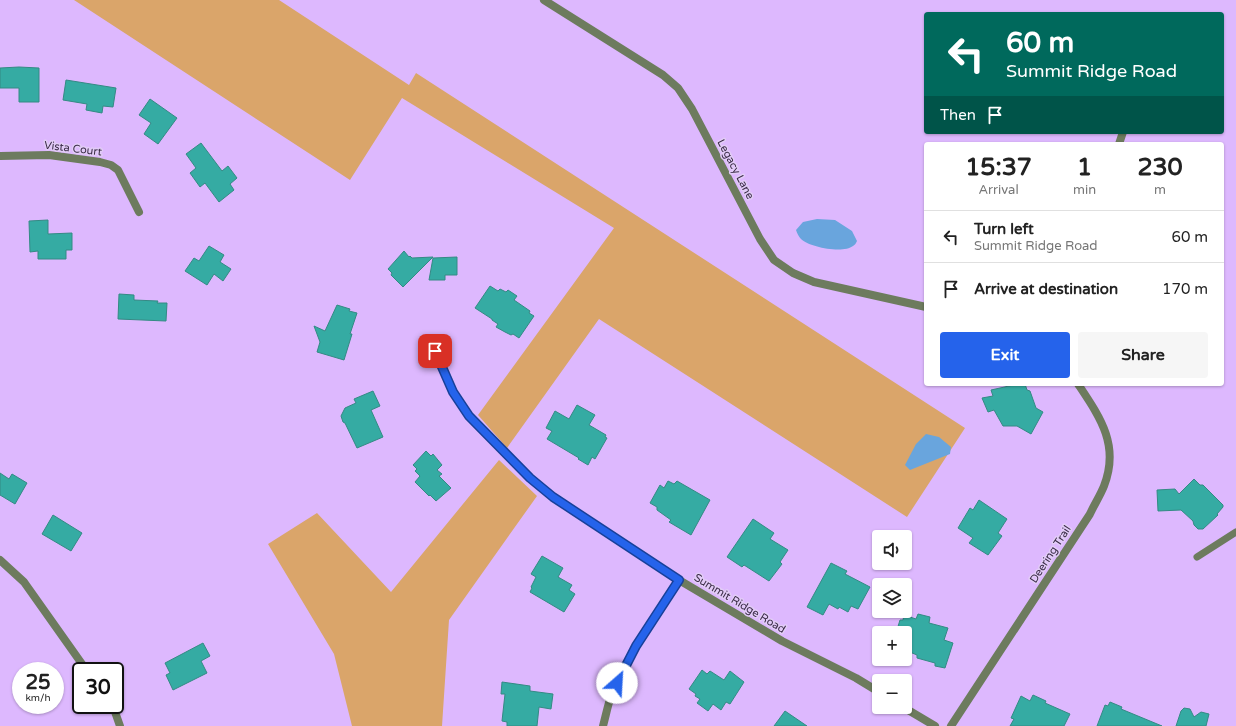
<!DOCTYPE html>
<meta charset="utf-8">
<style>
body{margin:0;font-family:"Varela Round",sans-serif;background:#f6f6f6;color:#222;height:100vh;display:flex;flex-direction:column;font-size:15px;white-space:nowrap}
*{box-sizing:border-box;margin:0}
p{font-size:13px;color:#767676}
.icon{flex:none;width:22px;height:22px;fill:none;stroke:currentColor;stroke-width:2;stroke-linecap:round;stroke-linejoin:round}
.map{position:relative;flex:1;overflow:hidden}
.drawer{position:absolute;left:924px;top:142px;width:300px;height:244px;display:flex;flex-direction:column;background:#fff;border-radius:4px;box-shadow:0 1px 3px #0004}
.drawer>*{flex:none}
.hud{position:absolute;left:924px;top:12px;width:300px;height:122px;border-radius:4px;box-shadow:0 1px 3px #0004;background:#00695c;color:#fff;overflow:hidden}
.tools{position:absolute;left:872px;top:530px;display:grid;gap:8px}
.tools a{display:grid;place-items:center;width:40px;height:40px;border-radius:4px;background:#fff;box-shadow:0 1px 3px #0004;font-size:20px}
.speed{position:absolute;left:12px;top:662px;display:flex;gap:8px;font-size:20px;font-weight:700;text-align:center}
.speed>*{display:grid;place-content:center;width:52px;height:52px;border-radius:50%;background:#fff;box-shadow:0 1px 3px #0004;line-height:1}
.speed small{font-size:10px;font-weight:400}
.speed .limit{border:2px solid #111;border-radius:6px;background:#fff;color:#111}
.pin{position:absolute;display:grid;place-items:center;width:34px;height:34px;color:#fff;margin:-17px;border-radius:8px;box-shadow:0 2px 6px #0006}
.me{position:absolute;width:44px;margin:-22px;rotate:26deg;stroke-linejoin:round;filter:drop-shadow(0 0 3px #0008)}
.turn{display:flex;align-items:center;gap:14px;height:84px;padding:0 16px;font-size:18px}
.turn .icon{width:52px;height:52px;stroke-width:2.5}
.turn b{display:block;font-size:28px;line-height:34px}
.then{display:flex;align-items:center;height:38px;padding:0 16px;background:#0003;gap:8px;font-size:15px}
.eta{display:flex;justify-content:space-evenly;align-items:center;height:68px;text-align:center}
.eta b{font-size:24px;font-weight:700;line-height:28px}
.primary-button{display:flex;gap:8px;margin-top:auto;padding:8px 16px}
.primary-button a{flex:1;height:46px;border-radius:4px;background:#2563eb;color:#fff;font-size:16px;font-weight:700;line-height:46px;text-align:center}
.primary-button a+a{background:#f6f6f6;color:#222}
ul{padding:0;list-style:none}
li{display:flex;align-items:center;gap:12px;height:52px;padding:0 16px;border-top:1px solid #e0e0e0}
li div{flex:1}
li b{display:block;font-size:15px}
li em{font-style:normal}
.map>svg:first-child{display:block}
.green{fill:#daa56a}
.water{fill:#69a5dd}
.building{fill:#35aba3;stroke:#348a84}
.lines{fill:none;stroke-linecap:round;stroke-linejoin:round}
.lane{stroke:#6d7b5e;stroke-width:7}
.street{stroke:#6d7b5e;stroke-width:8}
.route-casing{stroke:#184099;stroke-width:10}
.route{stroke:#2563eb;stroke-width:7}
.labels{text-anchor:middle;stroke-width:3;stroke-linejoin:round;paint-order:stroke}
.street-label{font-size:11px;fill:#392b46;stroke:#e2ccf7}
</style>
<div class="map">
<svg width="1236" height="726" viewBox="0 0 1236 726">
<rect width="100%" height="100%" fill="#ddb8fe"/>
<path class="green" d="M74 0H279L409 85 416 73 965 428 907 517 599 319 507 448 478 415 614 228 402 98 350 180Z
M499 460 537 496 449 620 442 726H352L334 654 268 544 317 513 391 592Z"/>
<path class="water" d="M817 219 835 220 852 231 857 241C856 243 855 245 853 246 843 254 809 247 801 239 799 237 797 233 796 230L803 222Z
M926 434 939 437 951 447 950 454 910 470 905 465 916 444Z"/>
<path class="building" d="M19 67 39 68V102H19V88H0V68Z
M66 80 116 88 113 107 103 106 102 113 86 110 87 104 63 100Z
M150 99 177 118 158 144 144 134 151 123 139 115Z
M201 143 222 171 228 166 237 178 230 184 234 190 219 202 205 183 200 187 190 173 196 168 186 154Z
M48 220V234L72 233V250H66V259H38V251L30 252 29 221Z
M209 246 224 255 220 262 231 269 223 281 214 274 207 285 185 271 194 258 199 261Z
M404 251 409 257 410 256 412 258 433 257 403 287 391 275 392 273 388 269Z
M457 257V275H445V280H429L433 258Z
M490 286 498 291 500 289 506 292 508 290 517 296 514 300 530 311 529 313 534 316 519 338 513 334 511 335 505 332 496 327 498 324 492 320V319L475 308Z
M119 294 134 295V300L158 301 157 303H167L166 321 118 319Z
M337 305 350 309 349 311 357 313 350 334H352L344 360 317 352 320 342 314 326 325 331Z
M1018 384H1025L1027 390 1030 391 1036 408 1043 412 1031 434 1017 426H1003L994 410 988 412 982 398 993 396 991 390Z
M373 391 380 406 371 410 383 437 357 448 345 423 343 422 341 416 345 408 356 403 354 399Z
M577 405 595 415 589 425 606 435 605 437 607 438 595 459 592 457 588 465 578 459 579 458 547 439 552 431 546 428 555 411 569 419Z
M426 451 431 456 433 454 442 465 437 470 442 474 439 476 451 488 436 501 430 495 429 496 415 482 420 476 415 471 417 469 413 465Z
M0 473 9 479 12 474 27 483 15 504 0 495Z
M1194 479 1200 485H1203L1223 505V507L1217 514 1218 515 1203 529H1198L1194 525 1193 521 1181 510 1158 511 1157 490 1175 489 1179 494Z
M668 481 674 484 677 481 710 500 691 535 669 522 671 520 657 510V507L650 503 660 485 664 488Z
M979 500 1007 519 998 533 1002 536 988 555 969 543 973 538 958 528 970 508 973 510Z
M53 515 82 533 71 551 42 534Z
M753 519 774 533 770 539 788 550 780 562 782 564 769 581 744 565 742 567 727 557Z
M542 556 563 568 558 577 572 585 569 590 575 594 564 612 530 592 532 588 531 587 536 577 531 574Z
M831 563 847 571 845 574 870 587 858 609 851 606 848 612 839 607 838 609 829 604 823 615 807 607Z
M918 614 930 617 929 623 948 628 944 640 953 643 945 668 935 666V663L917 658V655L905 650V633H896L900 620H903L904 615 916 619Z
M203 643 210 656 201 661 207 673 173 690 166 675 170 673 165 663Z
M702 670 707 674 710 671 724 680 730 671 744 682 730 704 726 702 721 710 713 704 708 711 697 703 700 699 695 696 696 694 689 689Z
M502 682 530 686V691L553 694 551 709 539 707 537 726H507V722L502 721 505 694H501Z
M1033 695 1046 701 1045 703 1070 714 1064 726H1010L1014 719 1011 718 1021 696 1030 701Z
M1110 702 1122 707 1121 709 1162 726H1097L1105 705 1108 706Z
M1184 708 1190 709 1194 717 1201 712 1209 714 1206 726H1176L1181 711Z
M785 711 807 726H774Z"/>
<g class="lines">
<path class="lane" d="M1197 557 1236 532"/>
<path class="street" d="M544 0 663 75 678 88 692 109 760 239 774 260 793 273 814 282 926 307
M1119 144 1123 132
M0 156 49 155 100 162 111 165 118 170 139 212
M435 351 453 392 469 416 530 478 553 497 679 580 782 641 856 678 879 692
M0 560 24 582 87 671
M111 705 114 709 120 726
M903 707 935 726
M603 726C606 715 608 704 612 693 629 653 655 617 679 580
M951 726 1090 514C1094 505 1100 496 1104 486 1120 445 1100 417 1078 384"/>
</g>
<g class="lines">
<defs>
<path id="route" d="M435 351 453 392 469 416 530 478 553 497 679 580 636 646 617 683"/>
</defs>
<use href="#route" class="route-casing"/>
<use href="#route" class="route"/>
</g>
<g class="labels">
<g class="street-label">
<text transform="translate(73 148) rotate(7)" y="4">Vista Court</text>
<text transform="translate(736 169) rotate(62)" y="4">Legacy Lane</text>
<text transform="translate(1050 554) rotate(-57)" y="4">Deering Trail</text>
<text transform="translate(740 603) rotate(31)" y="4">Summit Ridge Road</text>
</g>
</g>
</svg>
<div class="tools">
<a><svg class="icon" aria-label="sound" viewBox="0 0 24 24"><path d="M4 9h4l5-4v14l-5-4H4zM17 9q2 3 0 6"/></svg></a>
<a><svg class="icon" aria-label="layers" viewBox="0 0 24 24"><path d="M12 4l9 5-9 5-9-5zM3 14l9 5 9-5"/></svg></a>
<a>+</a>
<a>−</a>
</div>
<div class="speed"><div>25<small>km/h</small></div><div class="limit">30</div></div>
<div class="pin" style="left:435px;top:351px;background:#d93025"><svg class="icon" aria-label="arrive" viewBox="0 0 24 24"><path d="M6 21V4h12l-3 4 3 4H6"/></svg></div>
<svg class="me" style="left:617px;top:683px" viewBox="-20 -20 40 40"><circle r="19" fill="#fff"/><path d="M0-13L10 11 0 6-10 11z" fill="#2563eb"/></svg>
<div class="hud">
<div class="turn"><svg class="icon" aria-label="left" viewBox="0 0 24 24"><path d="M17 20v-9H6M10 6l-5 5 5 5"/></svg><div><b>60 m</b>Summit Ridge Road</div></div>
<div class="then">Then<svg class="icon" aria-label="arrive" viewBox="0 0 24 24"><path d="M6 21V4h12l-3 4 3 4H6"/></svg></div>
</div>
<section class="drawer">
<div class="eta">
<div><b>15:37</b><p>Arrival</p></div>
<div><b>1</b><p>min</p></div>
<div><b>230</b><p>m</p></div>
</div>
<ul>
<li><svg class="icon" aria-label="left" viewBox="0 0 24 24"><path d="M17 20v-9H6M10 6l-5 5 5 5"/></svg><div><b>Turn left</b><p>Summit Ridge Road</p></div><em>60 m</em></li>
<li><svg class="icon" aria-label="arrive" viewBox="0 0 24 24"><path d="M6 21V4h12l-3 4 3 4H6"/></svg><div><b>Arrive at destination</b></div><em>170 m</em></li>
</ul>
<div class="primary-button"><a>Exit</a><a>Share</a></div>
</section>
</div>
